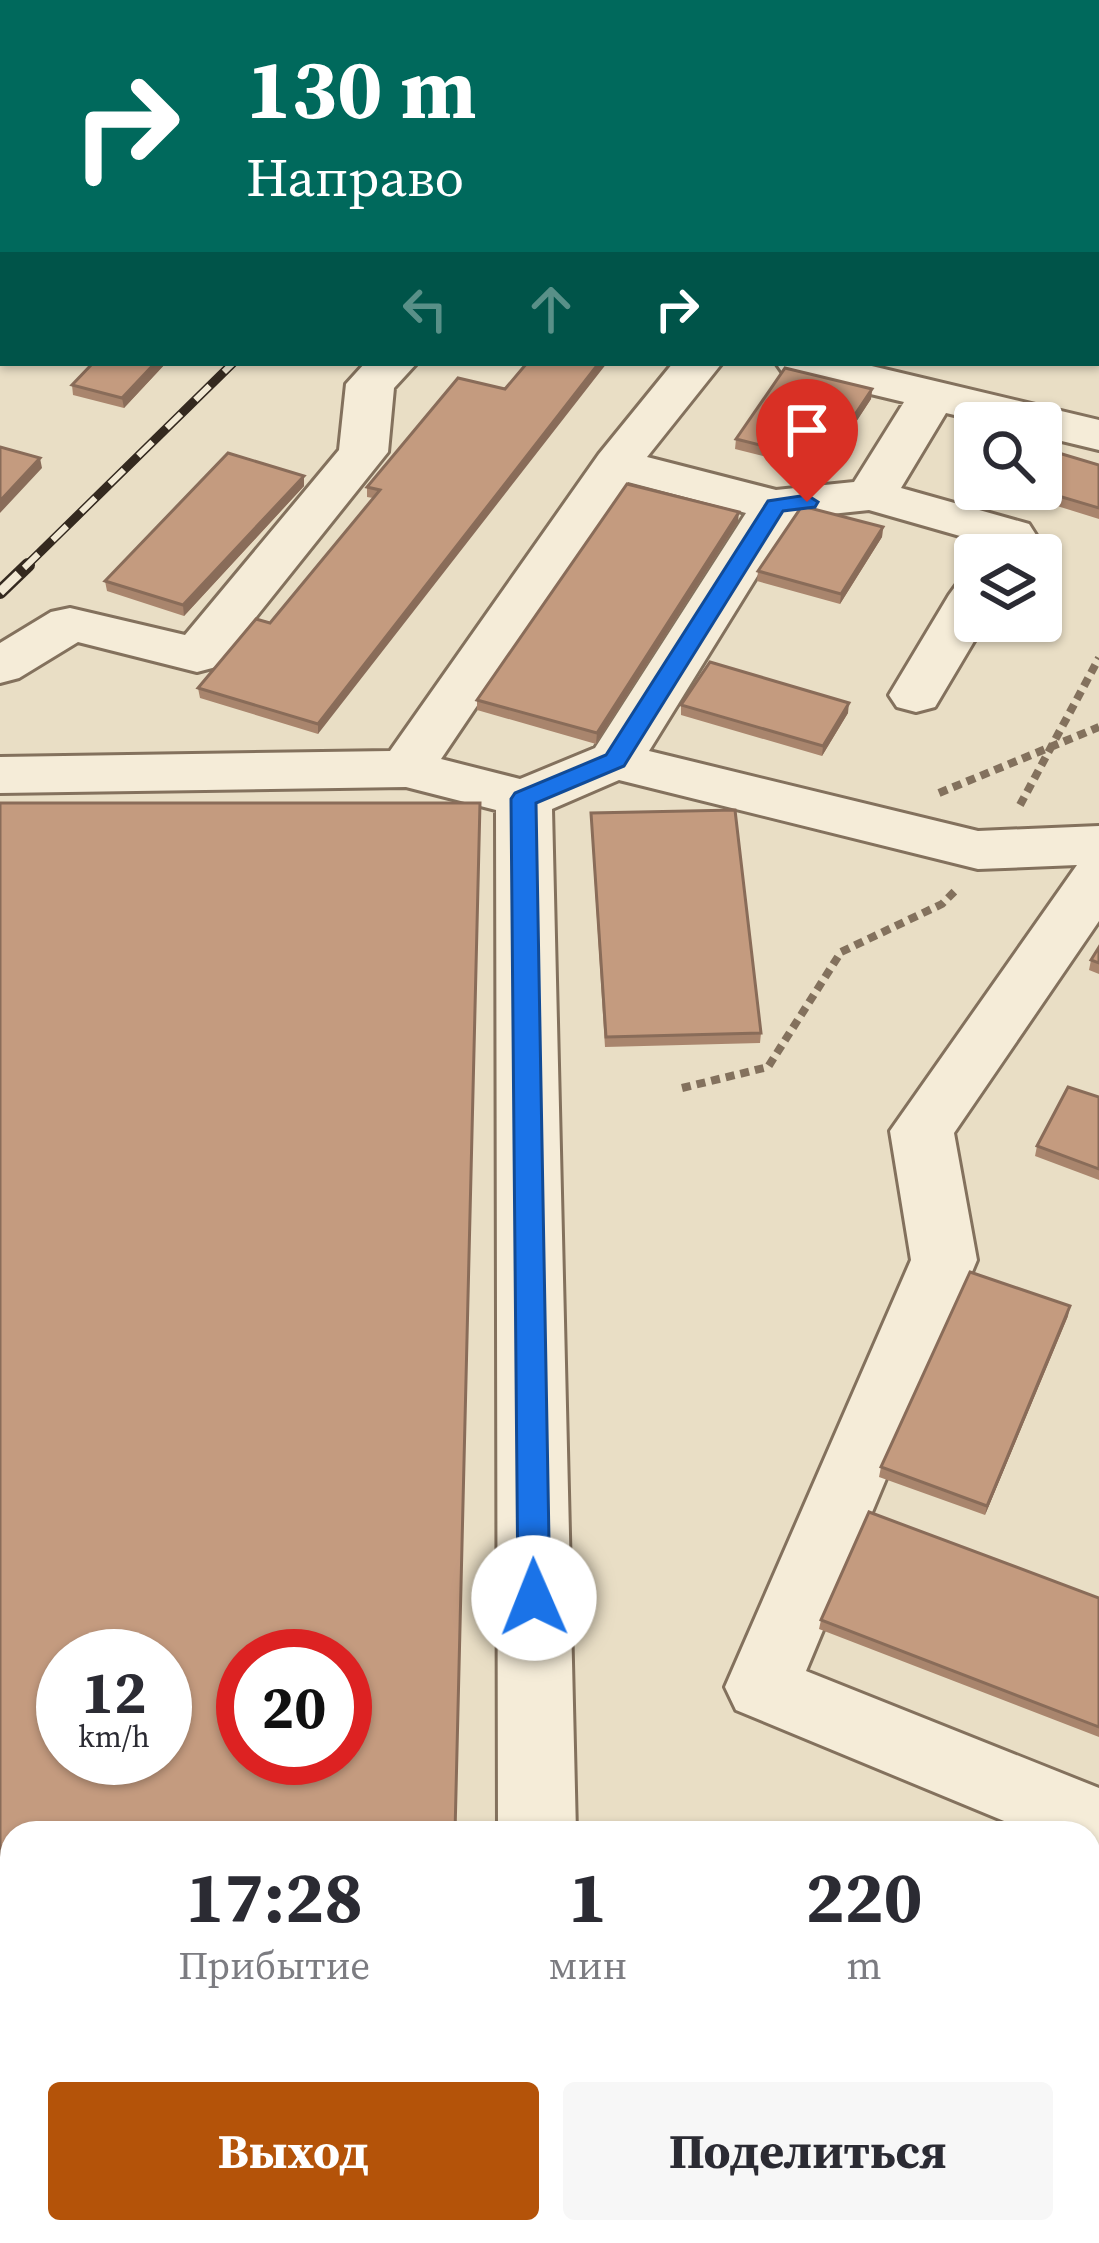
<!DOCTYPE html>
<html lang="ru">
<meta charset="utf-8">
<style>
body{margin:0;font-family:"Source Serif 4",serif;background:#f7f7f7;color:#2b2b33;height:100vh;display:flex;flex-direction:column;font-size:45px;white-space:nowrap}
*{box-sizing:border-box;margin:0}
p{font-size:39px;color:#7c7c81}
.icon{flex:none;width:66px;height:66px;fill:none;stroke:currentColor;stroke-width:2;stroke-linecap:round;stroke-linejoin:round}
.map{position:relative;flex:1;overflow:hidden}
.drawer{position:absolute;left:0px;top:1821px;width:1101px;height:423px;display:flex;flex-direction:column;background:#fff;border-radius:36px 36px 0 0;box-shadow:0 3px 9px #0004}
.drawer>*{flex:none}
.banner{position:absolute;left:0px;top:0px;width:1101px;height:366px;box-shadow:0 3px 9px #0004;background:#00695c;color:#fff;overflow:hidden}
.buttons{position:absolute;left:954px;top:402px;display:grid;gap:24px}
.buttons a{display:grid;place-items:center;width:108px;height:108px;border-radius:12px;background:#fff;box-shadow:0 3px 9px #0004;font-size:60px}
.speed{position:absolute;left:36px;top:1629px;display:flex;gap:24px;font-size:60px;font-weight:700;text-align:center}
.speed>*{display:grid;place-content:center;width:156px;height:156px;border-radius:50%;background:#fff;box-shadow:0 3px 9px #0004;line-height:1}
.speed small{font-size:30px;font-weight:400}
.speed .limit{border:18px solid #d22;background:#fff;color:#111}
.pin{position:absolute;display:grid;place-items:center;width:102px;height:102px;color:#fff;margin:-123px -51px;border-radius:50% 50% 50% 0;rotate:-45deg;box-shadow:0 0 12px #0007}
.pin .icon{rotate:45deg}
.me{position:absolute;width:132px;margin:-66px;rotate:359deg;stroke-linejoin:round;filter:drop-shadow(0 0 9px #0008)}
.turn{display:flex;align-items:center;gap:42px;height:252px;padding:0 48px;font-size:54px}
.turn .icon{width:156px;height:156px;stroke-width:2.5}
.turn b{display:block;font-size:84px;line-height:102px}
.lanes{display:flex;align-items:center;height:114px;padding:0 48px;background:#0003;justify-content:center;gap:60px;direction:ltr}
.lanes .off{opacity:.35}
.eta{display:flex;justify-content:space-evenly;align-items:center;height:204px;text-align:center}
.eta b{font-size:72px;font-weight:700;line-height:84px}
.primary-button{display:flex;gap:24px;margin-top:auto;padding:24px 48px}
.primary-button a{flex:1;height:138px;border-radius:12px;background:#b45309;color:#fff;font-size:48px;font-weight:700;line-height:138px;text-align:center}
.primary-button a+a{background:#f7f7f7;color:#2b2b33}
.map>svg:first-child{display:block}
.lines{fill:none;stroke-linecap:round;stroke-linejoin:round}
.minor-casing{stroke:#83715d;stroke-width:6}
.path-far1{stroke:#83715d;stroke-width:8;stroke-dasharray:9 6;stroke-linecap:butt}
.path{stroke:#83715d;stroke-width:9;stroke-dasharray:10 8;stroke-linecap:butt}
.minor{fill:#f5ecd8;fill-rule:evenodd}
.rail-far1-casing{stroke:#34291f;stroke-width:9}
.rail-casing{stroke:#34291f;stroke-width:14}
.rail-far1{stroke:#f2e9d4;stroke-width:6;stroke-dasharray:20;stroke-linecap:butt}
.rail{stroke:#f2e9d4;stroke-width:9;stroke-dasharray:26;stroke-linecap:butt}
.wall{fill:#a9856d}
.shaded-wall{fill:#896c59}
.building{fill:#c49b7f;stroke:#896c59;stroke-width:3;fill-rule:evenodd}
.route{fill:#1a73e8;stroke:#114b97;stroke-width:3}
</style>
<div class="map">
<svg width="1099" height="2243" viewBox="0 0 1099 2243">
<rect width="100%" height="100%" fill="#e9dec5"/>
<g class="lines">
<defs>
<path id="minor" d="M197 0H237L195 3Z
M819 0H859L818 3Z
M0 143 3 144V170L0 169Z
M1098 227H1099V253H1098Z
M3 249V280L0 281V250Z
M365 363H417L394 388 388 452 216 667 197 672 78 642 19 678 0 683V643L51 612 70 608 185 635 339 450 346 384Z
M673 363H722L647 457 776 490 854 482 904 402 783 373 776 363H859L1099 420V450L1041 436V423H989L946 413 901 488 1029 524 1036 535 1025 555 975 557 981 542 869 510 793 518 649 751 978 831 1099 826V921L954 1133 977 1260 806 1671 1099 1788V1859L1089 1856V1833H1033L736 1710 725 1687 911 1260 890 1131 1077 865 978 869 619 780 552 809 576 1833H498L496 810 406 787 0 793V757L390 751 599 454ZM628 482 746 513 595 748 520 779 441 759Z
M975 579V621H986L935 707 916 712 897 707 889 695 949 595 957 584Z
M500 2232H586L584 2243H498Z"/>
</defs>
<use href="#minor" class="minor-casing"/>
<path class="path-far1" d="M939 793 1099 727
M1020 805 1099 658
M682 1088 768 1067 841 952 942 904 958 888"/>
<path class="path" d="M1064 2232 1065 2243"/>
<use href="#minor" class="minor"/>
<defs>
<path id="rail-far1" d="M24 568 233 363"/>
<path id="rail" d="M0 592 28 565"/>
</defs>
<use href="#rail-far1" class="rail-far1-casing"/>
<use href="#rail" class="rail-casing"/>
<use href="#rail-far1" class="rail-far1"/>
<use href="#rail" class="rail"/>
</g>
<path class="wall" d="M166 363 124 408 73 395 72 385Z
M458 378 318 734 200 698 198 688 270 623 373 498 367 497V487Z
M872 389 871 399 824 471 735 449 736 439Z
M1099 465V519L1025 496 1026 489H1041Z
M304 476V486L184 616 107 591 105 581Z
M738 522 596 744 477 710V700Z
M883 527 882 537 840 604 757 581 758 571Z
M681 705 848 713 822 756 681 715Z
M591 823 761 1033 760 1043 605 1047Z
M1099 947V974L1089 970 1091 960Z
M1099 1097V1180L1035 1156 1037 1146Z
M1068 1316 985 1515 879 1477 881 1467Z
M1099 1598V1737L819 1629 821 1620Z"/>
<path class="shaded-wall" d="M155 363H166L124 408 122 398Z
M599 363H607L318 734V724Z
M872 389 871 399 824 471V461Z
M40 458 42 468 0 513V501Z
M304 476V486L184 616 183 605Z
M739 512 738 522 596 744 597 733Z
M883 527 882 537 840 604 841 594Z
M849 703 848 713 822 756 823 746Z
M1070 1306 1068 1316 985 1515 987 1506Z"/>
<path class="building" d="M136 0H179L176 3H133Z
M442 0H513L510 3H439Z
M709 0H793L791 3H707Z
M857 0H1019V3H858Z
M1062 0H1099V84L1098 3H1063Z
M0 75H3V130L0 135Z
M1098 138H1099V209H1098Z
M3 277V351L0 355V280Z
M93 363H155L122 398 72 385Z
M527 363H599L318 724 198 688 256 619 270 623 380 490 367 487 458 378 505 389Z
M785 368 872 389 824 461 736 439Z
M0 447 40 458 0 501Z
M1052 451 1099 465V508L1035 489H1041V466Z
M228 453 304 476 183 605 105 581Z
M627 484 739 512 597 733 477 700Z
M802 506 883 527 841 594 758 571Z
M710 662 849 703 823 746 681 705Z
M0 803H480L455 1833H12V2232H445V2243H0ZM63 1656H165V1758H63ZM243 1656H345V1758H243Z
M735 810 761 1033 606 1037 591 813Z
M1099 947V963L1091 960Z
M1068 1087 1099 1097V1169L1037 1146Z
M970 1272 1070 1306 987 1506 881 1467Z
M869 1512 1099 1598V1727L821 1620Z"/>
<path class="route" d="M807 495 818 502 815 507 783 511 624 766 536 803 550 1598 545 1608 534 1612 523 1608 518 1598 511 799 515 793 606 755 768 501Z"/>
</svg>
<div class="buttons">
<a><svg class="icon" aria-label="search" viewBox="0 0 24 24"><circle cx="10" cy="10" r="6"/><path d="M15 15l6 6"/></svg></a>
<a><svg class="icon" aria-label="layers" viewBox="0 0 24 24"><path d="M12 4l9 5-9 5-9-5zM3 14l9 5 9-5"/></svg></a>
</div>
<div class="speed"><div>12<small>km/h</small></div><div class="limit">20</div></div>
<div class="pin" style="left:807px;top:502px;background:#d93025"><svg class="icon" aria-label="arrive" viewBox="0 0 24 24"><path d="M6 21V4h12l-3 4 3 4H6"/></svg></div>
<svg class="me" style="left:534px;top:1598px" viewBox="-20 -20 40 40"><circle r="19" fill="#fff"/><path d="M0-13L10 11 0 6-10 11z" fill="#1a73e8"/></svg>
<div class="banner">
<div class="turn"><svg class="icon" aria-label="right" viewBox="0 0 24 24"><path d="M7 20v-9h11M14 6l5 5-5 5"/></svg><div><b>130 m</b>Направо</div></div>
<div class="lanes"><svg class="icon off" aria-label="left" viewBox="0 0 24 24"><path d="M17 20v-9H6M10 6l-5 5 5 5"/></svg><svg class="icon off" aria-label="ahead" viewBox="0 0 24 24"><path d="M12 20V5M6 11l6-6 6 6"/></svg><svg class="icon" aria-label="right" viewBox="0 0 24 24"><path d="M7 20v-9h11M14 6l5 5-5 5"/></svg></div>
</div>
<section class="drawer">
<div class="eta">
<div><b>17:28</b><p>Прибытие</p></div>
<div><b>1</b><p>мин</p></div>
<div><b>220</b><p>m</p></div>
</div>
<div class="primary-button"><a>Выход</a><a>Поделиться</a></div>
</section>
</div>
